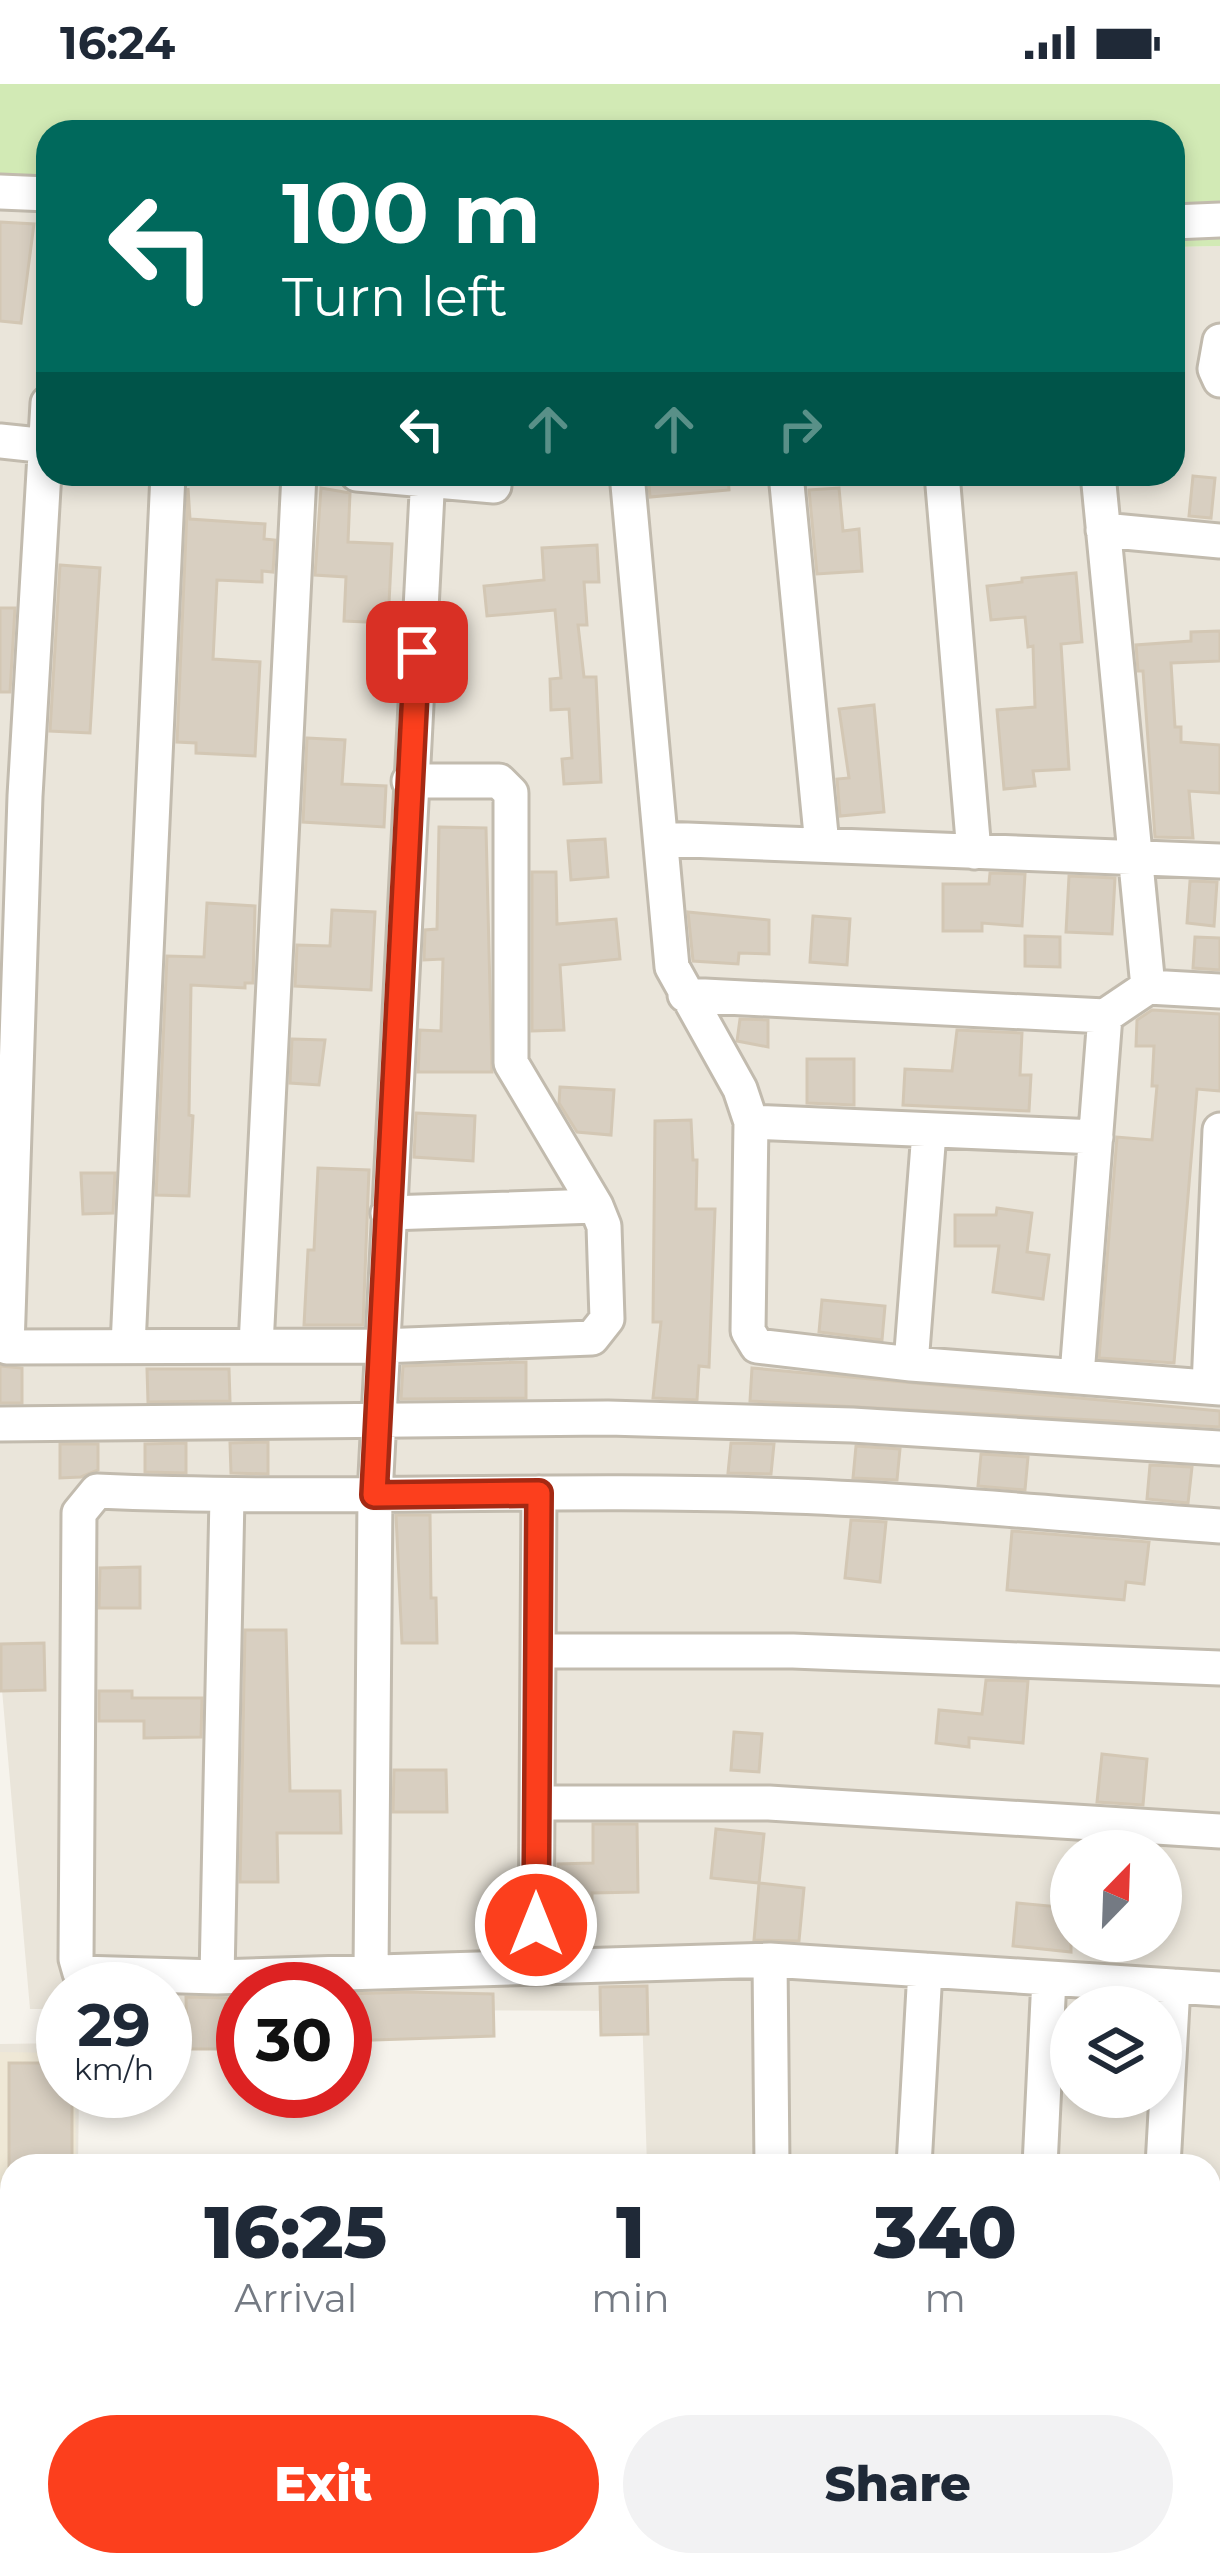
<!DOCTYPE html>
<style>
body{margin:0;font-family:Montserrat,sans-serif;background:#f2f2f3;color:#1f2937;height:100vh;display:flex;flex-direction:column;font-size:45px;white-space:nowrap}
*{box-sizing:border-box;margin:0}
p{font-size:39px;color:#747a83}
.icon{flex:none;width:66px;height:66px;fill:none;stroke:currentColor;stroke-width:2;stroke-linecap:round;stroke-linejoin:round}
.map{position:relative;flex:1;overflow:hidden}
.panel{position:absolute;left:0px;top:2070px;width:1221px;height:423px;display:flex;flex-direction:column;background:#fff;border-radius:36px 36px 0 0;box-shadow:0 6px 18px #0003}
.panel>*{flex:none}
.guide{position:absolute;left:36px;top:36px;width:1149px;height:366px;border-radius:36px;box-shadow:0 6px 18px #0003;background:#00695c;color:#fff;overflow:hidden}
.needle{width:78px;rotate:23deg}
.controls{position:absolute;left:1050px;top:1746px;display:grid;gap:24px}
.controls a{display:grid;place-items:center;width:132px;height:132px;border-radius:50%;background:#fff;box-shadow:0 6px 18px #0003;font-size:60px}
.speed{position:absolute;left:36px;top:1878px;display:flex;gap:24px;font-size:60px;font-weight:700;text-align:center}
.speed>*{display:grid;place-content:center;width:156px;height:156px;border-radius:50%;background:#fff;box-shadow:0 6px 18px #0003;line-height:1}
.speed small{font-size:30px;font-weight:400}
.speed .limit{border:18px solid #d22;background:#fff;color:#111}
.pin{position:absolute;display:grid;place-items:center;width:102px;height:102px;color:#fff;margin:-51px;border-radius:24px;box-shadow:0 6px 18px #0006}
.me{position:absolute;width:132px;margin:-66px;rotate:0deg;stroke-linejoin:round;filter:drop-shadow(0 0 9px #0008)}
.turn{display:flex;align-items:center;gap:42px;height:252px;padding:0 48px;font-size:54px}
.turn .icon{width:156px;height:156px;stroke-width:2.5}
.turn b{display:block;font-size:84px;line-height:102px}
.lanes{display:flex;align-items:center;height:114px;padding:0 48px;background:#0003;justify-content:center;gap:60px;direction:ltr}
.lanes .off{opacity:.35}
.eta{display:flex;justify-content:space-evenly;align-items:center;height:204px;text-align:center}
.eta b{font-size:72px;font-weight:800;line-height:84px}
.action{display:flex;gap:24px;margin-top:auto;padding:24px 48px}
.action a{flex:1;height:138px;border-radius:72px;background:#fc3f1d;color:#fff;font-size:48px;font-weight:800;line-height:138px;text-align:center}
.action a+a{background:#f2f2f3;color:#1f2937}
.status{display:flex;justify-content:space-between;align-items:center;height:84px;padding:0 60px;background:#fff;direction:ltr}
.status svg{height:33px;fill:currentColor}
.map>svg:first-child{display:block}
.residential{fill:#eae5da;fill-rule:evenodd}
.education{fill:#efe8d6}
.green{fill:#d2eab5}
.building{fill:#d8cfc1;stroke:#d3c7b4;stroke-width:3}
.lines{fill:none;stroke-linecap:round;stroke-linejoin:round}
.service-casing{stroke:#c2bbae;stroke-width:22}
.minor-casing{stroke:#c2bbae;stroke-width:39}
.service{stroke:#fff;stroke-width:16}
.minor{stroke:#fff;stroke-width:33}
.route-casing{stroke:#a42913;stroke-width:30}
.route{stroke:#fc3f1d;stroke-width:21}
</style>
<div class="status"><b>16:24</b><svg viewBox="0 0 49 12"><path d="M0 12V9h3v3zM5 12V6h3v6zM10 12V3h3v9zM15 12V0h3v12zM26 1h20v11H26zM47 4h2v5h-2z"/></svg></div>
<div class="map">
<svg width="1220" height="2491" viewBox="0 0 1220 2491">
<rect width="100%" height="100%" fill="#f6f3ec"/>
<path class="residential" d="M0 124 48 128V390H1173V163L1220 162V1362L0 1331Z
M696 1339 1220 1372V2491H658L657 2481H1209V2082H647L642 1927 345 1926V1905H243V1926L165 1925V1905H63V1925H30L0 1583V1346ZM1071 1767H1161V1857H1071ZM1071 1923H1161V2013H1071Z
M63 1959V2007H79L78 2082H12V2449H0V1960Z"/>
<path class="education" d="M0 1968 63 1969V2007H75L76 2082H12V2128H0Z"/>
<path class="green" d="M0 0H1220V162L1173 163V48H48V128L0 124Z"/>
<path class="building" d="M0 138 34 140 21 239 0 237Z
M648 390H728L729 406 650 413Z
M1193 392 1215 394 1211 434 1189 432Z
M188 404 190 435 265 440 264 455 275 456 273 488 262 487V498L217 496 213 575 260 578 255 672 196 669V659L177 658Z
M321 404 350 409 348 458 392 460 388 539 344 537 346 493 315 491Z
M839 404 843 447 859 445 862 487 817 490 809 406Z
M597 461 599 498H584L587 541H578L584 593H596L601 698 564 700 562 675 572 674 569 625 551 626 550 595 561 594 555 526 487 532 484 502 544 496 542 464Z
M60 481 100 484 90 649 50 647Z
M1076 489 1082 558 1061 560 1069 685 1033 687 1035 702 1004 705 997 626 1035 623 1033 562 1028 563 1025 533 991 536 987 502 1022 498V494Z
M0 524H15L10 608H0Z
M1220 547V577L1171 579 1175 643H1181V658L1220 661V709L1189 707 1193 754 1155 753 1143 587H1138L1136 561 1191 557V548Z
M874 621 884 728 840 732 837 695 849 694 839 625Z
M307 654 345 656 342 700 386 702 384 743 303 738Z
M439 743 486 744 492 988H418L420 946 441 947 443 875 424 876 425 846 437 845Z
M605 755 608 793 571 796 568 757Z
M532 788H556L557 840 616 835 620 875 560 881 564 946 532 947Z
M990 789 1025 790 1022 842 982 839V847H943V800H989Z
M1069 792 1115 794 1112 850 1066 848Z
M1190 797 1217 798 1214 842 1187 839Z
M207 819 255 822 253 899H245V904L191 901 189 1031 193 1032 189 1112 156 1111 167 872 204 873Z
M332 826 375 828 371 906 295 902 297 861 330 862Z
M688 828 769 836V870L739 869 738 880 693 877Z
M813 832 850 835 847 881 810 878Z
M1025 852 1060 853V883L1025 882Z
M1195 853 1220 854V886L1193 884Z
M1152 926 1220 930V1007L1197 1005 1174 1279 1099 1274 1117 1053 1152 1056 1157 1002H1152L1154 962H1136L1137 936Z
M740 935 768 936V963L737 957Z
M957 946 1022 949 1020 991H1031L1029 1027 903 1021 905 985 952 987Z
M292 955 325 956 319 1001 290 999Z
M807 975H854V1021L807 1019Z
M560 1003 614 1006 611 1051 577 1048 559 1019Z
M416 1029 475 1032 473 1077 414 1073Z
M691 1036 693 1076H697L696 1125H715L709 1283 699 1282 697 1316 653 1314 661 1238H653L655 1037Z
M318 1084 369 1086 363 1241H304L308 1166H314Z
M81 1089H115L113 1129 83 1130Z
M997 1124 1032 1129 1027 1168 1049 1171 1043 1215 993 1208 999 1162H955V1131H996Z
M822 1216 885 1222 882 1256 819 1248Z
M526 1278V1314L401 1315 403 1282Z
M0 1282 22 1284V1319H0Z
M752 1284 1220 1327V1343L750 1317Z
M147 1285H229L230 1317 148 1318Z
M268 1358V1390L231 1389 230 1359Z
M186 1359V1389L145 1388V1360Z
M731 1359 774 1360 771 1390 728 1389Z
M60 1360H98V1386L81 1393 60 1394Z
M856 1362 900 1365 897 1396 853 1394Z
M981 1370 1028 1373 1025 1406 978 1402Z
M1150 1381 1192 1383 1188 1419 1147 1415Z
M396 1431H430L431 1514H436L437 1559H402Z
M851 1436 886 1438 880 1498 845 1494Z
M1012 1447 1149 1458 1144 1500 1126 1498 1124 1516 1007 1506Z
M140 1483V1524H99L100 1484Z
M245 1546H286L290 1707H340L341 1749H277L278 1798H240Z
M44 1559 45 1606 1 1607V1560Z
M986 1596 1028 1597 1023 1659 969 1654V1663L936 1659 939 1626 982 1630Z
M99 1607H132V1614H202L201 1653 144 1654V1637H99Z
M734 1648 762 1650 759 1688 731 1686Z
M1102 1670 1147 1675 1143 1721 1097 1718Z
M394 1686H446L447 1728H393Z
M593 1740H637L638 1808 592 1809V1828H557L558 1780 593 1779Z
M716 1745 764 1750 759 1799 711 1794Z
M759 1799 804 1804 799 1857 754 1856Z
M1017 1819 1071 1824V1868L1013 1862Z
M647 1902 648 1950 601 1951 600 1903Z
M408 1908 493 1910 494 1952 345 1957V1910Z
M186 1913 231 1914 232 1965H187Z
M9 1979H63V2007H72V2082H9Z"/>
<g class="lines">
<defs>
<path id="service" d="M0 2434 12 2435
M382 2481 384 2491"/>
<path id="minor" d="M0 108 48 110
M1173 138 1220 136
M1220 257 1215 285 1220 296
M48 319 25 712 7 1263 381 1262 592 1254 607 1235 604 1142 596 1122 511 979V709L499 697H409
M0 357 48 362
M357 390 494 402
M627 390 672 883 740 1005 751 1038 748 1247 757 1262 911 1280 1220 1304
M786 390 822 761
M942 390 974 768
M1098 390 1148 903
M1103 446 1220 457
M662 755 1220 777
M685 911 1105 932 1148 903 1220 907
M751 1038 1096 1053
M388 1129 596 1122
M128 1262 168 390
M256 1262 299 390
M911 1280 929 1048
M1077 1291 1105 932
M1209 1303 1220 1046
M0 1340 608 1334 852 1341 1220 1364
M1220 1442C1077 1432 934 1417 791 1412 560 1403 328 1417 97 1407L79 1429 76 1875 80 1889 217 1893 770 1876 1220 1905
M538 1567H793L1220 1584
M537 1719H769L1220 1747
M770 1876 772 2082
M536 1882 539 1409
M371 1888 375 1411 428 390
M217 1893 227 1413
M914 2082 925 1886
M1040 2082 1049 1894
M1163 2082 1173 1902
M1209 2442H1220"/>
</defs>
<use href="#service" class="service-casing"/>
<use href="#minor" class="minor-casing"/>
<use href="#service" class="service"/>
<use href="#minor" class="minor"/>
</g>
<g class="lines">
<defs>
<path id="route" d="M417 568 374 1411 539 1409 536 1841"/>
</defs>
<use href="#route" class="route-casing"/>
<use href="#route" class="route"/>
</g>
</svg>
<div class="controls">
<a><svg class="needle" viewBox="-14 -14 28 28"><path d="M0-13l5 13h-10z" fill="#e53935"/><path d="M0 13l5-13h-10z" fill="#747a83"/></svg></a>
<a><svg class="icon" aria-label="layers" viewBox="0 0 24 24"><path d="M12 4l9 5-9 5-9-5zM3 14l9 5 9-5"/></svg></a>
</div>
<div class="speed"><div>29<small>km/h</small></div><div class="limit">30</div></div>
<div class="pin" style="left:417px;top:568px;background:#d93025"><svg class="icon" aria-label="arrive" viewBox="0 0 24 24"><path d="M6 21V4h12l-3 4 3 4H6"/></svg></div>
<svg class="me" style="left:536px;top:1841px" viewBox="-20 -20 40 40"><circle r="17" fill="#fc3f1d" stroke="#fff" stroke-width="3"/><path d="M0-11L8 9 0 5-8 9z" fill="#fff"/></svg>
<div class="guide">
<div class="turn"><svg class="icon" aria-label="left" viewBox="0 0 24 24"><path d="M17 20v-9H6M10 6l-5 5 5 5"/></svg><div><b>100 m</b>Turn left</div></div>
<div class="lanes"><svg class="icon" aria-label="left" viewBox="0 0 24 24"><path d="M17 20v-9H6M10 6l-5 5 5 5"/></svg><svg class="icon off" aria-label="ahead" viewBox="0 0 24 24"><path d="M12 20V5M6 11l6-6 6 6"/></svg><svg class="icon off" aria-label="ahead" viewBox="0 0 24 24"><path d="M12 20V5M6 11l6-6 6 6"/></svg><svg class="icon off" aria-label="right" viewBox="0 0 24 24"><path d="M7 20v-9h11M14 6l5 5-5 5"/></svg></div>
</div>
<section class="panel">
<div class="eta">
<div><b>16:25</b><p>Arrival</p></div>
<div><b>1</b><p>min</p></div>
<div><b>340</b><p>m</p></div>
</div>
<div class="action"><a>Exit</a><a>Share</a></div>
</section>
</div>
